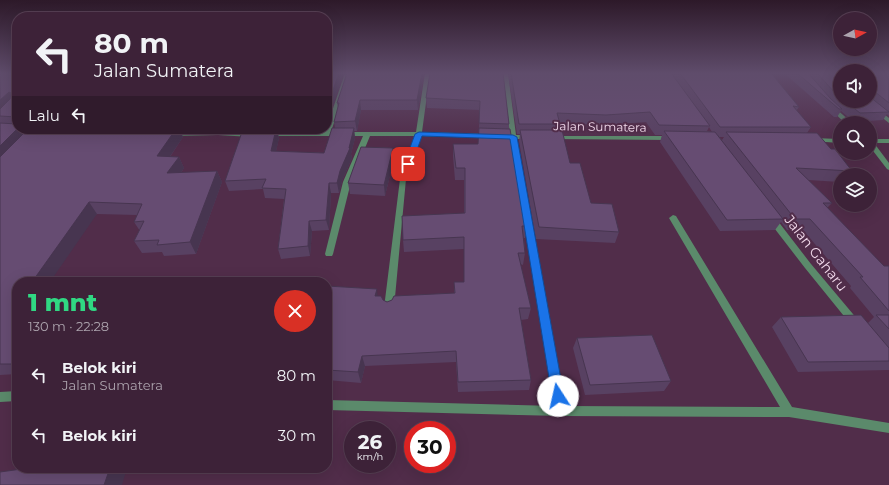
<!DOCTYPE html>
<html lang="id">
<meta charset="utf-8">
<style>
body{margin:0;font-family:Montserrat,sans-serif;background:#442a40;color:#f1f3f6;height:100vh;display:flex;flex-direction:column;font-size:15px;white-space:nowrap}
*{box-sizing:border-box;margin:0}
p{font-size:13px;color:#ada4ae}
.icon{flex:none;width:22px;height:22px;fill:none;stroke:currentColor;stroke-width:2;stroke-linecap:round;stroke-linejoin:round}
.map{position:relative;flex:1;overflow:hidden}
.side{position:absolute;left:12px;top:277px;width:320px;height:196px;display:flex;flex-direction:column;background:#3d2238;border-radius:16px;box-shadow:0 4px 16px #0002,0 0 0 1px #563f53}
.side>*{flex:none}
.hud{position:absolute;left:12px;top:12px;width:320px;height:122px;border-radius:16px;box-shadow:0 4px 16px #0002,0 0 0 1px #563f53;background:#3d2238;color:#f1f3f6;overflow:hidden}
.needle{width:26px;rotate:82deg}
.buttons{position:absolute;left:833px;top:12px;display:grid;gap:8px}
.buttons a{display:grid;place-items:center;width:44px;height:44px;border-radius:50%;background:#3d2238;box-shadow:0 4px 16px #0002,0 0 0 1px #563f53;font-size:20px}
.speed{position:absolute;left:344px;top:421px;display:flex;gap:8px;font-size:20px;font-weight:700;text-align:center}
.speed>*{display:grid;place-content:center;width:52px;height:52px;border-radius:50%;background:#3d2238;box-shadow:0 4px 16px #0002,0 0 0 1px #563f53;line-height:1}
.speed small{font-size:10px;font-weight:400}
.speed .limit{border:6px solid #d22;background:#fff;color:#111}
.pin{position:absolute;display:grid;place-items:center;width:34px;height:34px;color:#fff;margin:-17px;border-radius:8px;box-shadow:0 2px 6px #0006}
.me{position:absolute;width:44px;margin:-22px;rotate:350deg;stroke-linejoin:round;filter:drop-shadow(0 0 3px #0008)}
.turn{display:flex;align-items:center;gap:14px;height:84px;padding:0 16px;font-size:18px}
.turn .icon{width:52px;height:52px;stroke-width:2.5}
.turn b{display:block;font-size:28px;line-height:34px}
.then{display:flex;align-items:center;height:38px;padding:0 16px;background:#0003;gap:8px;font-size:15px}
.round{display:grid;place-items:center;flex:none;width:42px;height:42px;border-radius:21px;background:#442a40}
.summary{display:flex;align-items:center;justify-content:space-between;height:68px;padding:0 16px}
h1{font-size:24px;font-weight:800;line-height:30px;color:#30d883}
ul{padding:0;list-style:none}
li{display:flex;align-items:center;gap:12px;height:60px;padding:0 16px}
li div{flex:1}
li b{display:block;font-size:15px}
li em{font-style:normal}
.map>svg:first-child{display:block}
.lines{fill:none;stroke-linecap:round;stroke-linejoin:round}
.street{fill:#5b8a6b;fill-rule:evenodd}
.wall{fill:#584162;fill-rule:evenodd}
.shaded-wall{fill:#473550}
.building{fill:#664c72;stroke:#473550}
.route{fill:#1a73e8;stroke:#114b97}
.labels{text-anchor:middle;stroke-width:4;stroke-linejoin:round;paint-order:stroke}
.far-street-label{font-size:12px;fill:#f2daec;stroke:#512d4a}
.street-label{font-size:14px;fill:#f2daec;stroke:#512d4a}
</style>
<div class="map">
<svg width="889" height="485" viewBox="0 0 889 485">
<rect width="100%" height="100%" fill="#512d4a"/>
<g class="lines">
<path class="street" d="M345 73H350L331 132H416L425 73H430L422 132 489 134 492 136 489 138 421 136 406 179 394 308 392 311 389 312 386 311 384 308 400 179 415 136H370L351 182 333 254 332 256H326L325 254 343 182 363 136H269L266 134 269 132H325Z
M503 73H508L516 135H529L532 137 529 139H517L565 406 780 407 669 218 673 215 676 216 792 407 889 423V433L789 417 561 416 327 410V400L555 406 510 139H501L498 137 501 135H510Z
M861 101H868L889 118V123Z
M831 105 833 106 852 123H845L829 108V106Z
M218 131 251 133 254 135 251 137 218 135 171 136 168 134 171 132Z
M553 136H671L674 138 671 140 551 139 550 138Z
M813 138 840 139V143L811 141 810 140Z
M870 139H889V143H874L889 163V170L887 169 870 147Z
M771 215 774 216 811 264 858 320 860 323 858 326 855 327 852 326 805 268 768 220 767 218 768 216Z
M17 391V401L0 402V392Z"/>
</g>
<path class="wall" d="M0 73H17V129L26 130 28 129H188V130H180L183 137 170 157H179L184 168 181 173 217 171 222 182 196 254 164 256 162 252 142 253 134 241 140 231 134 222 137 215 97 214 17 282V374L0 375Z
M327 73 330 114H327Z
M347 73H424L418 110H361L357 131H354L355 138 351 154 352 158 342 181 339 193H331L329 230 312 231 310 256 281 259 278 249 284 199 265 198 263 189 229 191 225 181 243 129H282L281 132H278L279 138 276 151 324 153 335 128 334 122 338 108 337 103Z
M503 73 509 124V129L527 226 525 238H524L525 253 523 265 520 264 531 308 528 319 521 320 531 380 529 390 458 392 456 362 365 366 361 383 327 380V286L378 296 383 300 387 302 454 293V282H464V249L404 252 403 240 464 213V180H455L453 156V144H478L480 110 427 108 426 98Z
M508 73H771L799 107 796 111 811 127 807 133 831 149 852 171 850 175H840V182L808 180 832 203 827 208 884 266H889V370L798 372 772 327 781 317 868 323 874 317 850 288 851 286 802 229 787 230 781 222 775 230 720 231 660 142 662 135H655L646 122 604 125 559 123 558 130 570 163 591 203 619 232 615 243 536 239 519 141 520 134H517ZM709 127 712 132 707 131ZM719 137H724L722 140Z
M784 73H840V101H870V73H889V116L887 114 883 120 854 122 841 111 837 117H834Z
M393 148 394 159 385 196 350 194 348 183Z
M577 338 671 381 664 391 585 395 573 348Z"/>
<path class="shaded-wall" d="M339 73H344L330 114 328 104Z
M422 73H424L418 110 417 100Z
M9 92 16 103 0 116V100Z
M360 100 361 110 357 131 355 121Z
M354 128 355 138 351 154 352 158 342 181 339 193 337 183 340 171 349 148Z
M17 129H25L30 135 0 166V146Z
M176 129H179L183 137 163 167 157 156Z
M276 129 279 138 274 161 271 151Z
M393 148 394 159 385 196 384 185Z
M179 157 184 168 173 185 167 173Z
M217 171 222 182 196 254 190 242Z
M329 183 331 193 329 230 326 220Z
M89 202 97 214 50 282H32Z
M309 221 312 231 310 256 308 246Z
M377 289 378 301 375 296Z
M362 356 365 366 361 383 358 372Z
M110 468H127L122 485H104Z"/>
<path class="building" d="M0 73H17V117L0 116V109L10 99 11 93 9 92 0 100Z
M327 73H339L328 104H327Z
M347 73H422L417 100H360L355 121 334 122 339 103H337Z
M430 73H503L509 124 479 123 480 101 426 98Z
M511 73H671L710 126 659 125 650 112 606 115 557 113 560 124H519Z
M680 73H771L799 107 793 106 811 127H720Z
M797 73H808L830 98 842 109H839Z
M817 73H840V97L836 94Z
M870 73H889V103L874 91H870Z
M870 97 889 112 860 113 845 101H870Z
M0 123 17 124V129L0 146Z
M332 128H354L349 148H350L340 171 337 183H329L326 220 309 221 308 246 278 249 286 189 262 188 266 179 225 181 243 129H276L271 151 324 153Z
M479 128 510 129 527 226H522L525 253H518L531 308H519L531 380 458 382 456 351 362 356 358 372 327 370V286L377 289 375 296H381L383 300 387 302 392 300 394 296 455 293 454 282H464V237L403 240 402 216 465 213V168H456L453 144H478Z
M28 129H176L157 156 179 157 167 173 217 171 190 242 157 245 159 240 134 241 144 221 134 222 142 204 89 202 32 282H17V307L15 309H17V364H0V157Z
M520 130H562L570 163H580L591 203 612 204 619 232 539 227Z
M664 131 715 132 783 219 727 220Z
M726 132 817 133 831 149H835L852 171 796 168 832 203H823L884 266H889V311L860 277H863L810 219H795Z
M361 147 393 148 384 185 348 183Z
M861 315 889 348V361L808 362 781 317Z
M876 315H889V329Z
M652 335 671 381 590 385 577 338Z
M29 468H110L104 485H0V472Z"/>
<linearGradient id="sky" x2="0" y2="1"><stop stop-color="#2d1929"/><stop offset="0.52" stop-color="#5f4c6b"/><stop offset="1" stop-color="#5f4c6b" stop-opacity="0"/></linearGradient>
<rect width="889" height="141" fill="url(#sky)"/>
<path class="route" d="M419 132 513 135 517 137 564 396 563 400 558 401 554 400 552 396 510 139 422 136 412 164 408 166 404 164 415 134Z"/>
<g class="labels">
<g class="far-street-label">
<text transform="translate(600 127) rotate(1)" y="4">Jalan Sumatera</text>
</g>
<g class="street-label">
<text transform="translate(816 253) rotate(52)" y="5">Jalan Gaharu</text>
</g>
</g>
</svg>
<div class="buttons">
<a><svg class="needle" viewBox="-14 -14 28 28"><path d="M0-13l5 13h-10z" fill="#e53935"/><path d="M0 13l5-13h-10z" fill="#ada4ae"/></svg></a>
<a><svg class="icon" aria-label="sound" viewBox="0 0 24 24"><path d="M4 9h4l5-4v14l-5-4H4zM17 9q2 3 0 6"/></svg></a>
<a><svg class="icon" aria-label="search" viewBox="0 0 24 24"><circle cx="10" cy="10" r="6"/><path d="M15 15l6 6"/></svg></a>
<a><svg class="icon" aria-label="layers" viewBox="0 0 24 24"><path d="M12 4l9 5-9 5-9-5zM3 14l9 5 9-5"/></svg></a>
</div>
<div class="speed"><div>26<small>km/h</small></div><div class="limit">30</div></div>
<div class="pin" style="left:408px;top:164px;background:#d93025"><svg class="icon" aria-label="arrive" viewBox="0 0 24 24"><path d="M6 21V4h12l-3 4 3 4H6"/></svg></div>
<svg class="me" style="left:558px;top:396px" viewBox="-20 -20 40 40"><circle r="19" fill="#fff"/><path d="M0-13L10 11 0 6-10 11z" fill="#1a73e8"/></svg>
<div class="hud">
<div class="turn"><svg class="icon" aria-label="left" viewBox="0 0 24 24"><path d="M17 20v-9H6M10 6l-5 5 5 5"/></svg><div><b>80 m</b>Jalan Sumatera</div></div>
<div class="then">Lalu<svg class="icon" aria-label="left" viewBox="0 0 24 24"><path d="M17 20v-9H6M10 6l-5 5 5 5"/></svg></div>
</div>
<section class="side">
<div class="summary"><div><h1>1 mnt</h1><p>130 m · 22:28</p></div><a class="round" style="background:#d93025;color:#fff"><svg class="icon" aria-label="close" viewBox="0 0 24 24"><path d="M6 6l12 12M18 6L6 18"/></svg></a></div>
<ul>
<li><svg class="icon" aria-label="left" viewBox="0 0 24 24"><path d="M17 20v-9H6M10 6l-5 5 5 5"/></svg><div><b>Belok kiri</b><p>Jalan Sumatera</p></div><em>80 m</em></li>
<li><svg class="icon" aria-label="left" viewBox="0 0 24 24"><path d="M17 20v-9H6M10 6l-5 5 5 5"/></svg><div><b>Belok kiri</b></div><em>30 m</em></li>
</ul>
</section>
</div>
